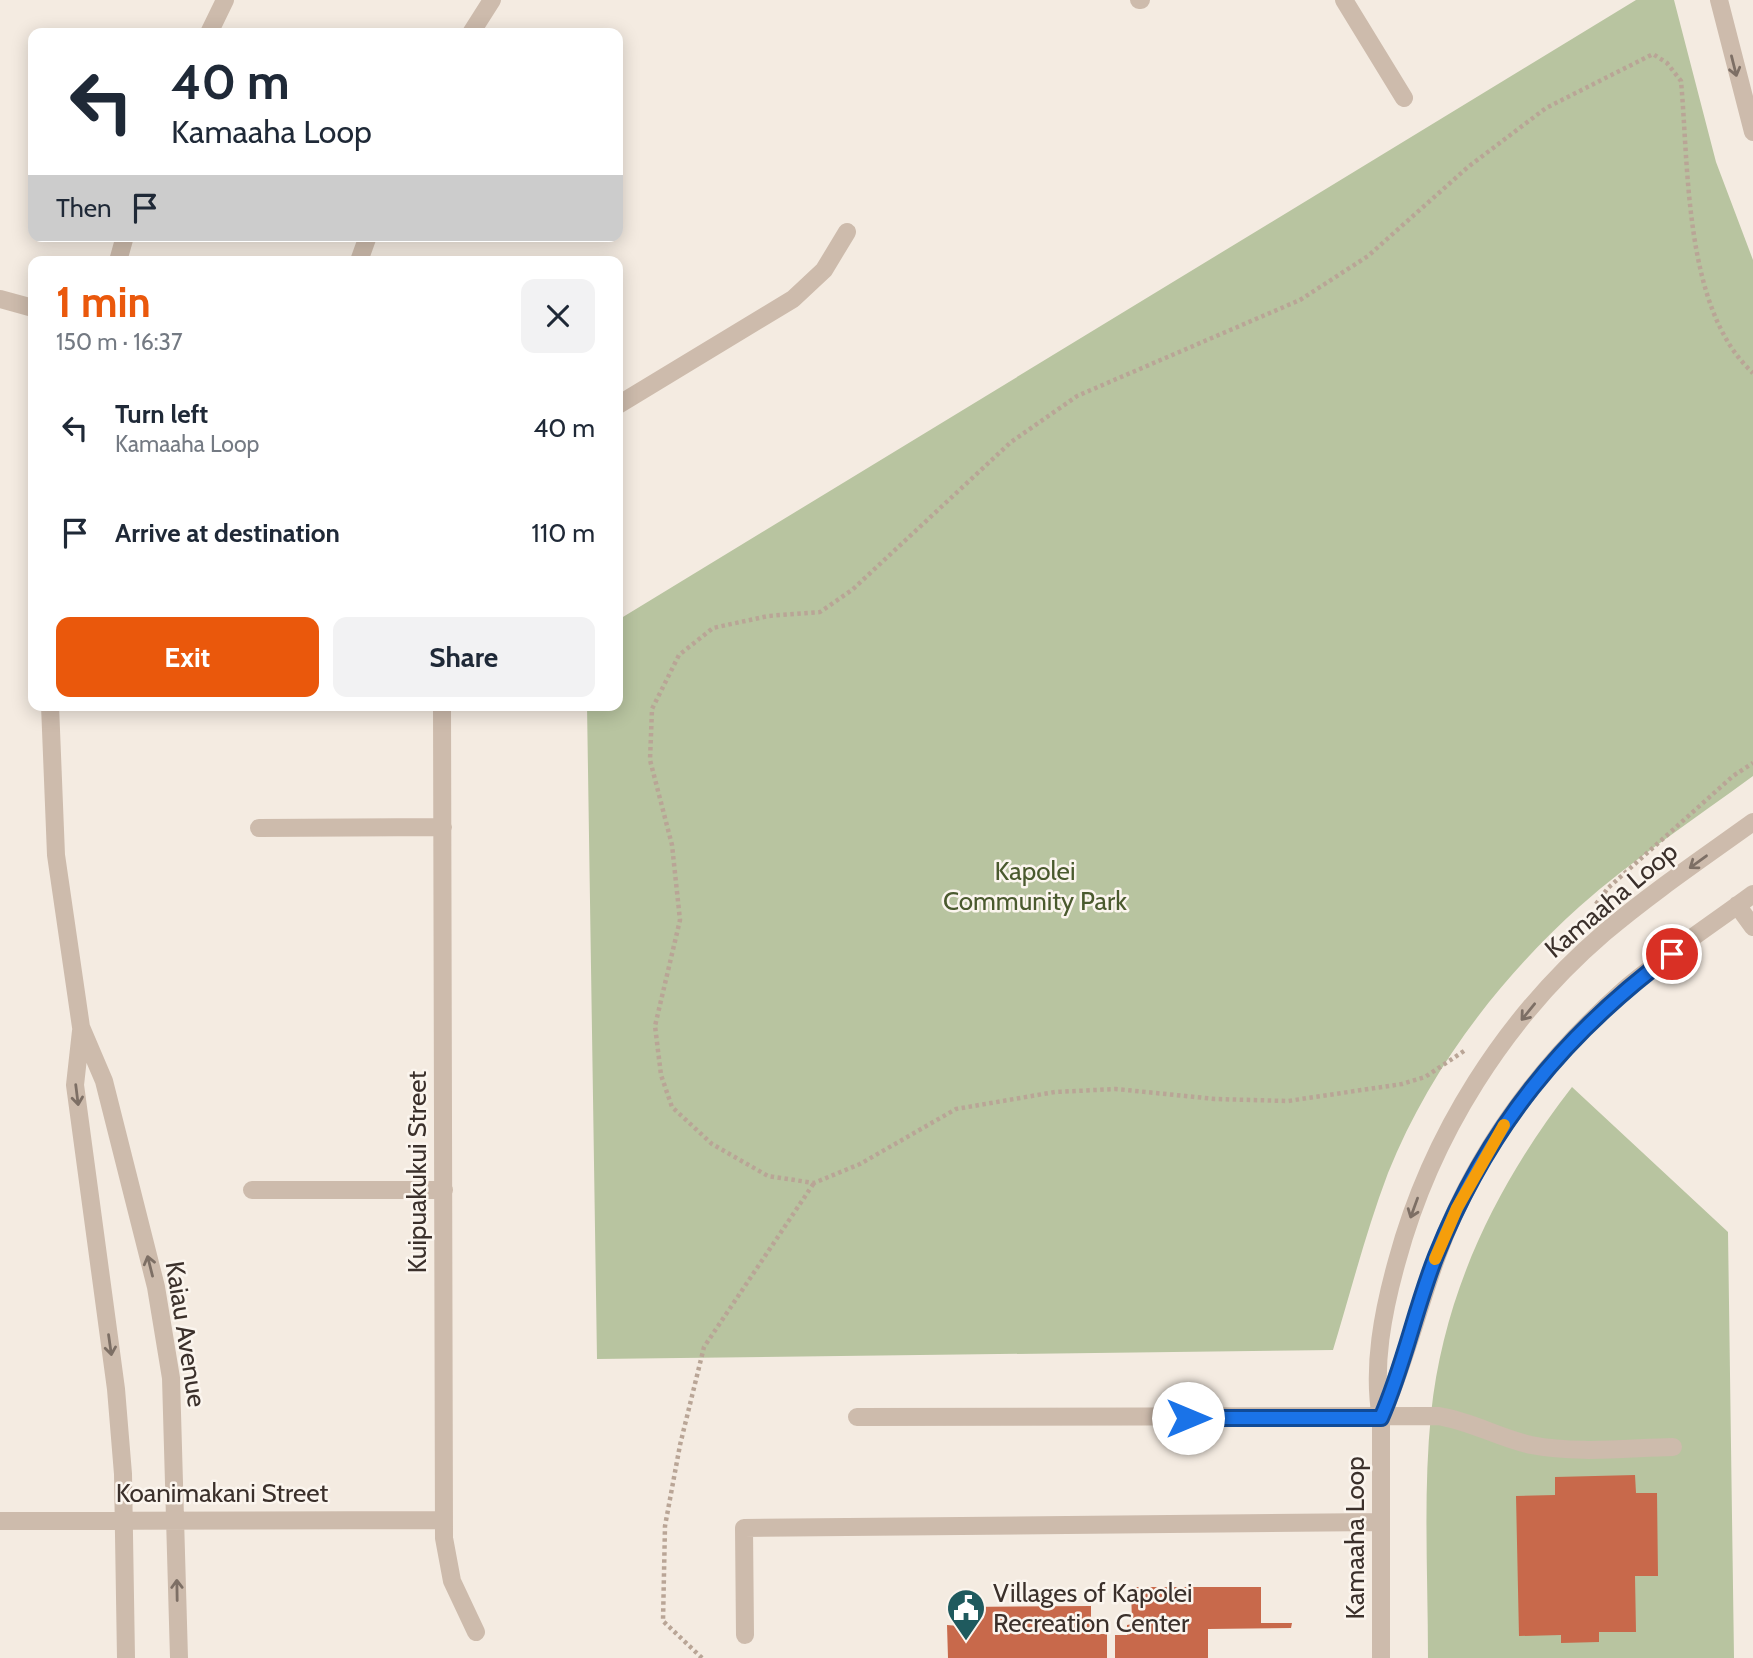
<!DOCTYPE html>
<meta charset="utf-8">
<style>
body{margin:0;font-family:Cabin,sans-serif;background:#f2f2f3;color:#1f2937;height:100vh;display:flex;flex-direction:column;font-size:26px;white-space:nowrap}
*{box-sizing:border-box;margin:0}
p{font-size:23px;color:#747a83}
.icon{flex:none;width:38px;height:38px;fill:none;stroke:currentColor;stroke-width:2;stroke-linecap:round;stroke-linejoin:round}
.map{position:relative;flex:1;overflow:hidden}
.panel{position:absolute;left:28px;top:256px;width:595px;height:455px;display:flex;flex-direction:column;background:#fff;border-radius:14px;box-shadow:0 4px 18px #0003}
.panel>*{flex:none}
.guide{position:absolute;left:28px;top:28px;width:595px;height:214px;border-radius:14px;box-shadow:0 4px 18px #0003;background:#fff;color:#1f2937;overflow:hidden}
.pin{position:absolute;display:grid;place-items:center;width:60px;height:60px;color:#fff;margin:-30px;border:4px solid #fff;border-radius:50%;box-shadow:0 2px 7px #0007}
.me{position:absolute;width:77px;margin:-38px;rotate:90deg;stroke-linejoin:round;filter:drop-shadow(0 0 5px #0008)}
.turn{display:flex;align-items:center;gap:24px;height:147px;padding:0 28px;font-size:32px}
.turn .icon{width:91px;height:91px;stroke-width:2.5}
.turn b{display:block;font-size:49px;line-height:60px}
.then{display:flex;align-items:center;height:66px;padding:0 28px;background:#0003;gap:14px;font-size:26px}
.round{display:grid;place-items:center;flex:none;width:74px;height:74px;border-radius:14px;background:#f2f2f3}
.headline{display:flex;align-items:center;justify-content:space-between;height:119px;padding:0 28px}
h1{font-size:42px;font-weight:700;line-height:52px;color:#ea580c}
.cta{display:flex;gap:14px;margin-top:auto;padding:14px 28px}
.cta a{flex:1;height:80px;border-radius:14px;background:#ea580c;color:#fff;font-size:28px;font-weight:700;line-height:80px;text-align:center}
.cta a+a{background:#f2f2f3;color:#1f2937}
ul{padding:0;list-style:none}
li{display:flex;align-items:center;gap:21px;height:105px;padding:0 28px}
li div{flex:1}
li b{display:block;font-size:26px}
li em{font-style:normal}
.map>svg:first-child{display:block}
.green{fill:#b8c4a0}
.building{fill:#c8694b}
.lines{fill:none;stroke-linecap:round;stroke-linejoin:round}
.path{stroke:#b9a596;stroke-width:4.5;stroke-dasharray:3.5 3.5;stroke-linecap:butt}
.minor{stroke:#cdbbac;stroke-width:18}
.oneway{stroke:#7d6f65}
.route-casing{stroke:#114b97;stroke-width:18}
.route{stroke:#1a73e8;stroke-width:12}
.slow{stroke:#f59e0b;stroke-width:12}
.labels{text-anchor:middle;stroke-width:5;stroke-linejoin:round;paint-order:stroke}
.park-label{font-size:26px;fill:#4a5a2e;stroke:#fbf5ee}
.street-label{font-size:26px;fill:#3b302b;stroke:#fbf5ee}
.poi-label{font-size:26px;fill:#3b302b;stroke:#fbf5ee;text-anchor:start}
</style>
<div class="map">
<svg width="1753" height="1658" viewBox="0 0 1753 1658">
<rect width="100%" height="100%" fill="#f4ebe1"/>
<path class="green" d="M1636 0H1674L1716 162 1753 260V776C1695 819 1633 859 1579 907 1498 980 1429 1071 1388 1173 1366 1231 1351 1291 1333 1350L597 1359 587 705H618V620Z
M1572 1087 1728 1232 1734 1658H1428C1428 1577 1423 1494 1431 1414 1444 1291 1497 1184 1572 1087Z"/>
<path class="building" d="M1635 1475 1636 1493H1657L1658 1576H1635L1636 1632H1599V1642L1561 1643V1635L1519 1636 1516 1496 1555 1495V1477Z
M1131 1587H1261V1623H1292L1291 1628 1208 1629V1658H1115V1635H1127V1625L1132 1624Z
M1091 1606V1634H1107V1658H948L947 1625 959 1626 960 1607Z"/>
<g class="lines">
<path class="path" d="M1596 904 1608 888 1733 776 1753 763
M1464 1051 1425 1077 1402 1084 1288 1101 1215 1099 1116 1089 1055 1092 956 1109 860 1164 814 1183 768 1176 712 1144 672 1107 661 1075 655 1026 680 920 672 845 650 760 652 709 679 655 713 628 768 616 820 612 852 590 1011 442 1077 396 1300 300 1368 256 1468 167 1546 108 1653 54 1667 63 1681 81C1689 169 1684 310 1753 373
M702 1658 663 1621 665 1526 680 1445 704 1347 814 1183"/>
<path class="minor" d="M1139 0H1141
M1344 0 1404 98
M1719 0 1753 132
M209 33 225 0
M471 33 492 0
M118 261 125 236
M359 261 368 236
M0 299 33 308
M618 405 793 299 824 270 847 232
M50 705 56 855 81 1027 104 1081 156 1287 171 1378 179 1658
M442 705 444 1538 452 1581 476 1632
M259 828 443 827
M1737 905 1753 927
M81 1031 75 1085 116 1389 123 1474 126 1658
M252 1190H444
M857 1417 1438 1416C1471 1421 1499 1438 1531 1445 1577 1454 1627 1448 1673 1447
M1381 1418C1411 1349 1425 1275 1457 1208 1497 1123 1555 1051 1625 989 1665 955 1711 925 1753 894
M0 1521 444 1520
M745 1635 744 1528 1380 1522
M1381 1658V1418C1372 1367 1383 1311 1397 1261 1431 1135 1505 1018 1604 933 1651 893 1703 858 1753 822"/>
</g>
<defs><path id="oneway-shaft" d="M-6 0H5M1.5-3L5.5 0L1.5 3" fill="none" stroke-width="1.6" stroke-linecap="round" stroke-linejoin="round" transform="scale(1.75)"/></defs>
<g class="oneway">
<use href="#oneway-shaft" transform="translate(1734 66) rotate(76)"/>
<use href="#oneway-shaft" transform="translate(1698 862) rotate(144)"/>
<use href="#oneway-shaft" transform="translate(1528 1012) rotate(129)"/>
<use href="#oneway-shaft" transform="translate(77 1095) rotate(83)"/>
<use href="#oneway-shaft" transform="translate(1414 1208) rotate(110)"/>
<use href="#oneway-shaft" transform="translate(150 1266) rotate(-104)"/>
<use href="#oneway-shaft" transform="translate(110 1345) rotate(82)"/>
<use href="#oneway-shaft" transform="translate(177 1590) rotate(-91)"/>
</g>
<g class="lines">
<defs>
<path id="route" d="M1188 1418H1381C1404 1366 1415 1309 1436 1256 1487 1129 1563 1035 1672 954"/>
</defs>
<use href="#route" class="route-casing"/>
<use href="#route" class="route"/>
<path class="slow" d="M1435 1259 1457 1208 1504 1125"/>
</g>
<defs>
<symbol id="civic-pin" viewBox="-11 -11 22 30"><path d="M0 17L-7.5 6A9.5 9.5 0 1 1 7.5 6Z" fill="#1f5a5e" stroke="#fbf5ee"/><path d="M-.6-6.5H3V-4.5H.6V-3L4-1V1h2V6H-6V1h2V-1L-.6-3ZM-1.2 2.5V6h2.4V2.5Z" fill="#fff"/></symbol>
</defs>
<g fill-rule="evenodd">
<use href="#civic-pin" x="944" y="1586" width="44" height="60"/>
</g>
<g class="labels">
<g class="park-label">
<text x="1035" y="880">Kapolei<tspan x="1035" dy="30">Community Park</tspan></text>
</g>
<g class="street-label">
<text transform="translate(1611 900) rotate(-40)" y="9">Kamaaha Loop</text>
<text transform="translate(417 1172) rotate(-90)" y="9">Kuipuakukui Street</text>
<text transform="translate(186 1334) rotate(81)" y="9">Kaiau Avenue</text>
<text x="222" y="1502">Koanimakani Street</text>
<text transform="translate(1355 1538) rotate(-90)" y="9">Kamaaha Loop</text>
</g>
<g class="poi-label">
<text x="993" y="1602">Villages of Kapolei<tspan x="993" dy="30">Recreation Center</tspan></text>
</g>
</g>
</svg>
<div class="pin" style="left:1672px;top:954px;background:#d93025"><svg class="icon" aria-label="arrive" viewBox="0 0 24 24"><path d="M6 21V4h12l-3 4 3 4H6"/></svg></div>
<svg class="me" style="left:1188px;top:1418px" viewBox="-20 -20 40 40"><circle r="19" fill="#fff"/><path d="M0-13L10 11 0 6-10 11z" fill="#1a73e8"/></svg>
<div class="guide">
<div class="turn"><svg class="icon" aria-label="left" viewBox="0 0 24 24"><path d="M17 20v-9H6M10 6l-5 5 5 5"/></svg><div><b>40 m</b>Kamaaha Loop</div></div>
<div class="then">Then<svg class="icon" aria-label="arrive" viewBox="0 0 24 24"><path d="M6 21V4h12l-3 4 3 4H6"/></svg></div>
</div>
<section class="panel">
<div class="headline"><div><h1>1 min</h1><p>150 m · 16:37</p></div><a class="round"><svg class="icon" aria-label="close" viewBox="0 0 24 24"><path d="M6 6l12 12M18 6L6 18"/></svg></a></div>
<ul>
<li><svg class="icon" aria-label="left" viewBox="0 0 24 24"><path d="M17 20v-9H6M10 6l-5 5 5 5"/></svg><div><b>Turn left</b><p>Kamaaha Loop</p></div><em>40 m</em></li>
<li><svg class="icon" aria-label="arrive" viewBox="0 0 24 24"><path d="M6 21V4h12l-3 4 3 4H6"/></svg><div><b>Arrive at destination</b></div><em>110 m</em></li>
</ul>
<div class="cta"><a>Exit</a><a>Share</a></div>
</section>
</div>
